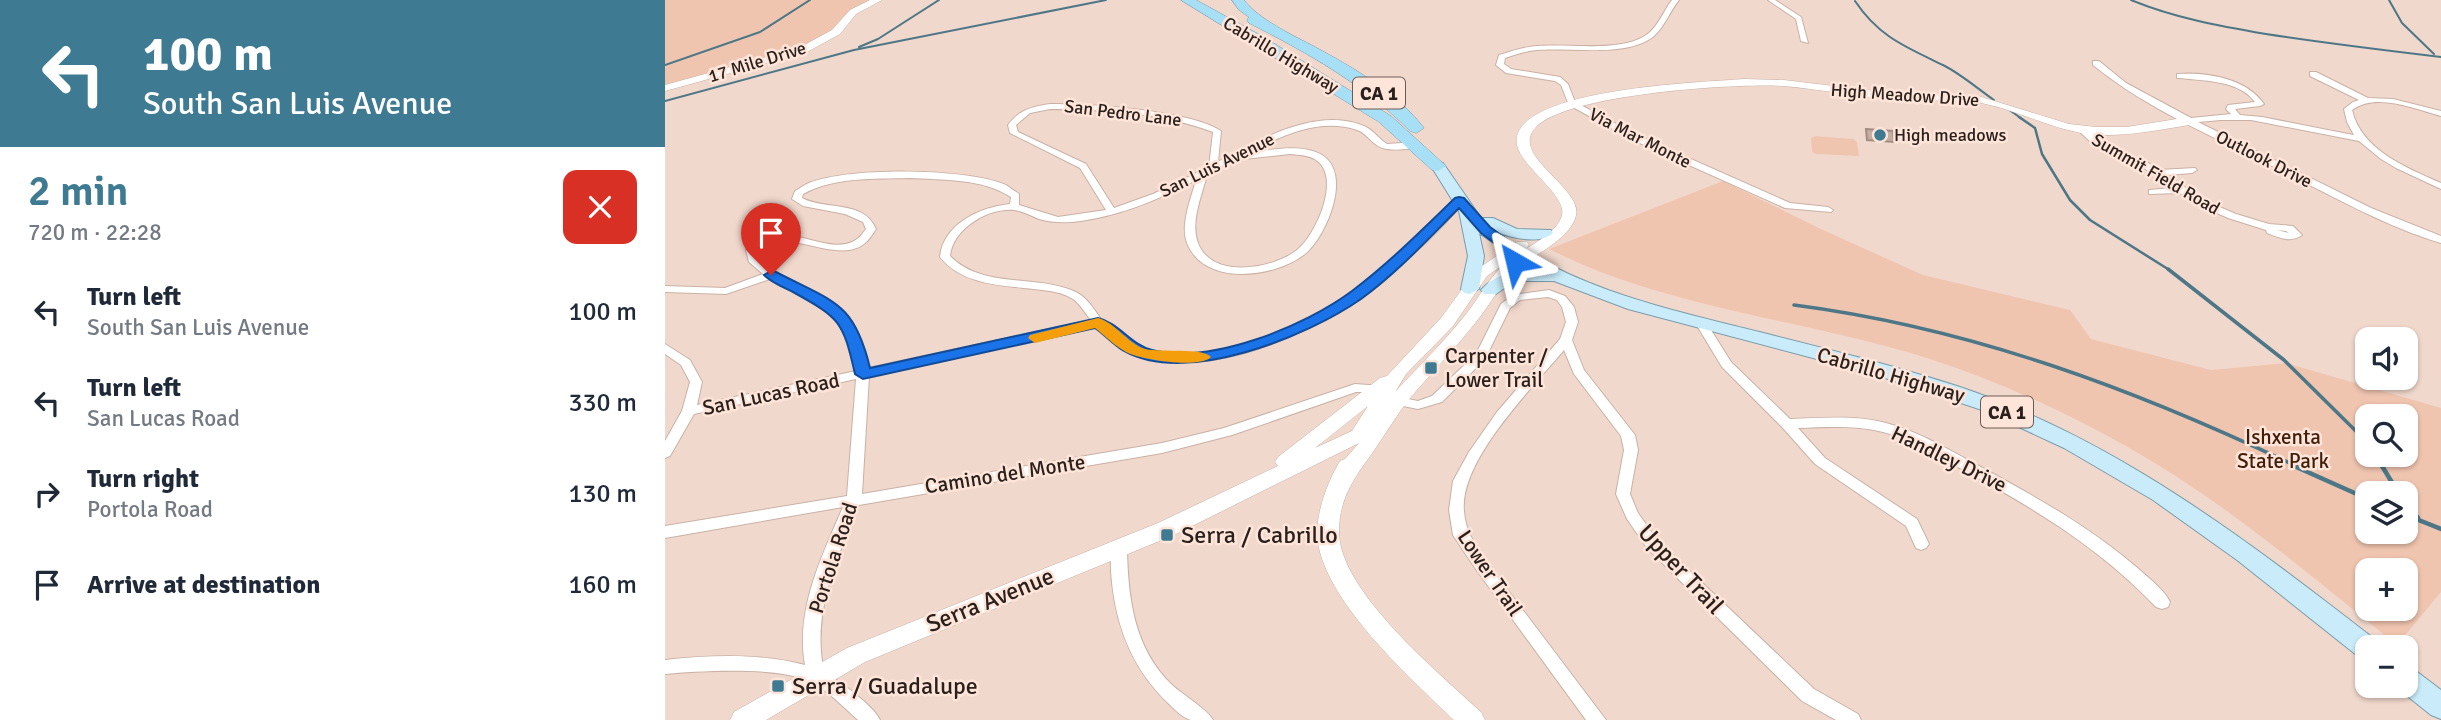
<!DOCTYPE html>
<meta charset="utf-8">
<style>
body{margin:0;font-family:Signika,sans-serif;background:#f2f2f3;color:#1f2937;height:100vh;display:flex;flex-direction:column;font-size:26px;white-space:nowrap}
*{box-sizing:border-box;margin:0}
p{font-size:23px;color:#747a83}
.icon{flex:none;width:38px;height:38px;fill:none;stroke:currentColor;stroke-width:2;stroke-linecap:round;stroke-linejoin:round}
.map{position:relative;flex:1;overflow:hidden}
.sheet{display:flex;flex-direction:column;background:#fff;width:665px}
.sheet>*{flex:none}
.guide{background:#3e7a91;color:#fff;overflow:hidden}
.buttons{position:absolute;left:1690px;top:327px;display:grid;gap:14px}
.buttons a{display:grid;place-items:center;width:63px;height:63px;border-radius:14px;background:#fff;box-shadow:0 2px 5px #0004;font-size:35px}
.pin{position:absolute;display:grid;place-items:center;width:60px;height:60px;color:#fff;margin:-72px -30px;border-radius:50% 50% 50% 0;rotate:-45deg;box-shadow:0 0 7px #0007}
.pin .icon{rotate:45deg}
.me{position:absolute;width:77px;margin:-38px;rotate:323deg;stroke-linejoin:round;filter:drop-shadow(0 0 5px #0008)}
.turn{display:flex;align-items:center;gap:24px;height:147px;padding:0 28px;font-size:32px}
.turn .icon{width:91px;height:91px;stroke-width:2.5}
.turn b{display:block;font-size:49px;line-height:60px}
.round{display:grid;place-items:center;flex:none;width:74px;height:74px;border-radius:14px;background:#f2f2f3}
.summary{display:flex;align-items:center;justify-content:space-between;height:119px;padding:0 28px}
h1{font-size:42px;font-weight:600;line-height:52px;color:#3e7a91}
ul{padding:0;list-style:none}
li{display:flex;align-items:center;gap:21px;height:91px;padding:0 28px}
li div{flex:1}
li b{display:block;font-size:26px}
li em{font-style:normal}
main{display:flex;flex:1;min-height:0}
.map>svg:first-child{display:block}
.green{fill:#f0c5b0;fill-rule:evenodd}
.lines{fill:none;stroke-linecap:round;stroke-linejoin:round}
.stream-far3{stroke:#4d7787;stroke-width:2}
.stream-far2{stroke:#4d7787;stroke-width:2.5}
.stream-far1{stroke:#4d7787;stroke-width:3.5}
.stream{stroke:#4d7787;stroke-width:4.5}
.building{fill:#c5ada1;stroke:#a38c81;stroke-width:2}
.street-casing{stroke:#c9b1a5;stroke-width:2}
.secondary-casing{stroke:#c9b1a5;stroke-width:1}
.primary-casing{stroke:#7b9caa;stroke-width:2}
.highway-casing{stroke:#7b9caa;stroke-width:1}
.street{fill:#fff;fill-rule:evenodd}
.secondary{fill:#fff;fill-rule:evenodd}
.primary{fill:#caecfa;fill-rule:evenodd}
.highway{fill:#a6dff6;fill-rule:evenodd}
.route{fill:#1a73e8;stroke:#114b97;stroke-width:2}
.slow{fill:#f59e0b}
.poi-dot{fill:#3e7a91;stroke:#ffe5d9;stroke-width:2.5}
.labels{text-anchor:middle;stroke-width:5;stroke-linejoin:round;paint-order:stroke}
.far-street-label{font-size:18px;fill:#2a211d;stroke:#ffe5d9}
.far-poi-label{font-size:18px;fill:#2a211d;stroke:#ffe5d9;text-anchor:start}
.shield{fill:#ffe5d9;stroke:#6a5c55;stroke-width:2}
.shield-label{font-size:19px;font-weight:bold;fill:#2a211d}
.poi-label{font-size:21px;fill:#2a211d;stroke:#ffe5d9;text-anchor:start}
.street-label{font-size:21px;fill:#2a211d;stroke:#ffe5d9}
.park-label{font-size:21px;fill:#411e0a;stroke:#ffe5d9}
.near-poi-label{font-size:24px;fill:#2a211d;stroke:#ffe5d9;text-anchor:start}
.near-street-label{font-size:24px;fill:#2a211d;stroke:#ffe5d9}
</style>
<main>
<section class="sheet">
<div class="guide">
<div class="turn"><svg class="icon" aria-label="left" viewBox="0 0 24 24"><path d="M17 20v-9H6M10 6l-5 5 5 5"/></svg><div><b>100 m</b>South San Luis Avenue</div></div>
</div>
<div class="summary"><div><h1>2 min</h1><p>720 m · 22:28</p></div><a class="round" style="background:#d93025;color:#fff"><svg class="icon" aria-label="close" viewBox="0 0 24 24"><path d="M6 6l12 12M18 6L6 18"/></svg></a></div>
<ul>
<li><svg class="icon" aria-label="left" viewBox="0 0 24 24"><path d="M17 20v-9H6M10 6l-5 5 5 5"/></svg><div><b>Turn left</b><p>South San Luis Avenue</p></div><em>100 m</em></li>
<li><svg class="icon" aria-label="left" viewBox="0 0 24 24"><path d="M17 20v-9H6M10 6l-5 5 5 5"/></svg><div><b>Turn left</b><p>San Lucas Road</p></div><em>330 m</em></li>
<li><svg class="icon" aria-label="right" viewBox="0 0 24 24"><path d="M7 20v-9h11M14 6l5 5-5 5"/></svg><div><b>Turn right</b><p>Portola Road</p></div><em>130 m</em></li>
<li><svg class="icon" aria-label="arrive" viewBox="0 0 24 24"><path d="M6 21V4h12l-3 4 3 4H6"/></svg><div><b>Arrive at destination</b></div><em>160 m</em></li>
</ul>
</section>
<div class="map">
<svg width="1776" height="720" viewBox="0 0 1776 720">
<rect width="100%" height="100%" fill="#f1d8cc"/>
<path class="green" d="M0 0H212L183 17 150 45 0 88Z
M1150 136 1188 139 1192 142 1194 156 1151 154 1147 152 1146 138Z
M1058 181 1158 230 1258 275 1405 310 1426 339 1546 370 1621 363 1776 408V592L1732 645C1681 604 1631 562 1578 523 1484 452 1377 396 1265 359 1139 319 1002 309 884 249ZM1703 416H1741V455H1703ZM1703 494H1741V532H1703ZM1703 570H1741V609H1703Z"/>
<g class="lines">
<path class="stream-far3" d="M1466 0C1510 18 1554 26 1601 34 1659 43 1717 50 1776 57
M1724 0 1737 23 1769 54
M1190 1C1214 37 1241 47 1278 65 1296 74 1313 89 1329 100
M194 47 213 39 274 0
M0 65 95 32 145 0
M0 101 189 50 441 0
M1343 109 1357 119"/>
<path class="stream-far2" d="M1354 117 1370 128 1377 154 1405 200 1425 220 1506 271"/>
<path class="stream-far1" d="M1503 269 1619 360 1703 443
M1129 305C1307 328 1472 390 1633 467
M1711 455 1718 467"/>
<path class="stream" d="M1629 466 1703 499
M1717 466 1734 494
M1741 503 1753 518
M1741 515 1776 529"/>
</g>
<path class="building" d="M1201 129 1228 131 1229 142 1202 140Z"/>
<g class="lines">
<defs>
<path id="street" d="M1007 0H1014C1005 11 1000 26 989 36 963 58 905 47 872 50 861 51 851 54 840 58L839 64 846 69 895 77 903 84 910 102 974 136 1125 203 1163 207 1168 210 1166 212 1120 208 968 140 904 105 896 85 890 81 841 73 831 65 834 55C847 51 858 47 872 46 903 43 961 54 985 32 995 23 999 10 1007 0Z
M1103 0H1110L1136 17 1143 43 1136 41 1131 19Z
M1428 61H1434L1461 83 1526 118 1566 114 1561 109 1563 105 1590 102C1574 80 1539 81 1515 78H1512V74C1542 72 1581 78 1599 104L1595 106 1570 109 1575 115 1597 117 1683 134 1689 135 1682 122 1679 109 1688 102 1694 100 1645 76V72H1651L1703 98 1728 99 1776 111V116C1750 109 1711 92 1687 110 1696 150 1742 168 1776 183V189L1731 168 1716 159 1694 141 1586 120H1556L1533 122 1706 208 1776 236V243C1722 227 1665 195 1615 170 1552 138 1483 110 1428 65Z
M385 104C424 104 525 110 556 131L553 162C593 140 654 105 701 127 709 131 714 139 722 144L751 142 755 145 751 148C737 149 720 153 709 143 704 139 699 132 692 130 655 117 615 136 583 153 605 150 637 143 657 155 688 174 661 237 640 254 610 278 539 287 522 243 515 224 526 199 531 180 495 199 457 215 416 221 401 223 388 223 374 219 366 216 357 211 349 210 322 208 288 229 285 256 316 288 367 275 406 290 421 295 427 307 436 319 447 331 463 344 479 350 503 357 529 355 553 351 651 336 723 265 792 199L795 198 800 201C770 237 720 282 681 307 614 349 494 397 430 326L204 376 197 494 497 443 559 428 690 384 717 386 719 389 717 392H691L567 435 497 453 194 505C172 558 146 613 159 672 173 680 209 706 215 720H193C178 707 164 691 146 682 116 666 35 671 0 674V660C46 655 96 653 140 665 130 610 157 556 178 507L0 538V526L182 496 191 379 29 414 5 456 0 458V441L17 411 25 382 16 365 0 354V344L25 360 37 382 32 405 191 371C189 360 188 348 184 338 172 306 134 294 105 279L61 294 0 292V286L60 288 98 274 84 262 81 250C119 214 159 257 189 241 195 238 197 234 201 229L198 222 180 214 138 206 127 199 130 191C134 189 139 185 144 183 184 167 301 168 341 185 345 188 350 191 354 194V205L393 217 441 210 415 168 345 133 343 125C354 110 366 107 385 104ZM385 109C439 109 497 113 548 132L544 167 488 194 449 208 421 164 353 132 351 125 365 113ZM625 154C634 155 644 155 651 160 677 177 651 235 632 250 608 269 547 280 533 243 525 222 537 195 542 175L574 157 578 159ZM244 178C278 180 316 178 346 197L345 204C315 207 278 224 275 257 299 287 341 285 377 290 387 291 399 293 408 299 415 304 420 313 426 320L203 368C198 349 195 328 180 313 160 292 97 279 91 251 100 246 106 242 116 241 141 240 181 262 201 242 205 239 208 233 211 229 198 199 161 211 137 198L138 194C169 177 208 179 244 178Z
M1415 128H1421L1437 143 1485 164 1494 170 1530 168 1532 170 1527 173 1502 175 1538 200 1571 214 1604 224 1628 226 1637 235C1626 243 1615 238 1602 233L1601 230 1563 218 1532 204 1515 193 1484 194V190L1508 188 1479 168 1431 147 1415 132ZM1612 230 1621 231 1624 233Z
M884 290 900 296 909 307 913 322 907 340 919 370 970 435 973 450 965 494 973 513 992 540 1149 689 1193 714 1196 720H1171L1137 701 982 548 962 519 951 494 959 450 956 436 909 374 899 350C867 388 794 461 799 511 800 531 810 544 820 560L941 720H921L810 568 788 535 784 510 788 481 804 452 832 412 895 339 901 322 897 307 892 300 883 297 855 300 845 308 820 359 777 402 753 409 723 403 722 400 728 396 753 401 767 396 811 354 836 304 848 295Z
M1037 320 1041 322 1066 362 1125 419C1157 418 1190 415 1221 423 1255 432 1284 450 1314 466 1371 497 1427 528 1476 571 1486 580 1499 590 1505 602L1503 607 1497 609 1491 607C1433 546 1364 505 1291 466 1268 453 1244 438 1218 432 1191 425 1161 427 1133 428L1160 458 1252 519 1264 544 1261 548 1256 550 1251 548 1241 526 1150 464 1117 427 1057 367 1031 324Z
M454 543 459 545 462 549C463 598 469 649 507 685 517 694 543 710 548 720 541 720 533 720 526 720 518 718 510 710 504 704 469 671 452 630 447 583 446 571 444 555 449 545Z"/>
<path id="secondary" d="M205 0H217L191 14 175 34 142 52 0 91V85L134 48 167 30 185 10Z
M1079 79 1119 80 1226 93 1313 96 1404 124 1431 127H1462L1524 117 1530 121 1524 125C1494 130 1463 136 1433 135 1389 132 1351 108 1310 102 1282 99 1253 102 1225 99 1189 96 1154 89 1119 86 1071 83 902 94 871 127 843 155 917 187 911 215 907 237 871 254 855 267 836 281 826 304 811 322 792 346 771 368 751 391 735 409 723 430 710 449 691 476 674 496 674 532 674 591 774 673 816 712L820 720H789C745 677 664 606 653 543 649 517 662 483 675 461L680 459 694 443 509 535 200 662 101 720H65L69 712 182 648 493 523 613 466 610 462 613 457 715 378 722 376 776 318 811 270 852 242H862L864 245 862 248 822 276 788 326 741 374 730 392C754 366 780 341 802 313 815 296 825 277 841 262 856 249 892 236 897 215 902 195 856 167 852 145 841 88 1044 82 1079 79ZM703 406 687 431 650 448Z"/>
<path id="primary" d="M773 162 778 163 816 218H828L852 229 886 230 888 233C875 245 847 238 832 232 903 285 986 305 1070 326 1146 345 1221 363 1295 387 1452 440 1583 541 1712 641L1716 648H1703V660L1694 657 1572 560 1488 500 1399 448 1317 410 1208 374 963 309 889 281H850L831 294H819L816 290C831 273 848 271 869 271L814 233 819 256 814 289 805 294 799 293 796 289 803 256 794 211 766 166Z
M1741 667 1751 671 1776 690V719L1766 715 1731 687 1741 686Z"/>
<path id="highway" d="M516 0H531L597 36 726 116 781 166 773 171 767 170 714 122Z
M567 0H579C593 19 629 36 650 47 689 68 732 93 759 128L751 133 745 131C698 84 643 53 584 23L582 20 584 17 574 10Z"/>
</defs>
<use href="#street" class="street-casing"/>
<use href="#secondary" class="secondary-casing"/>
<use href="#primary" class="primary-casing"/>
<use href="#highway" class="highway-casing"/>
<use href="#street" class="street"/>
<use href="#secondary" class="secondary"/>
<use href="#primary" class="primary"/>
<use href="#highway" class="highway"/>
</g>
<path class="route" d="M794 197 799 198 825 227 862 254V260L855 265H845L843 262 848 257 816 233 794 208C763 239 732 273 696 299 643 336 522 386 459 351 449 345 440 335 430 328L198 379 190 374C178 321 175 318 128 292 118 287 107 283 99 275L106 271 111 272C168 302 189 301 205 368L433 318C454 323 466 345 487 350 546 365 640 326 687 291 724 263 757 230 790 198Z"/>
<path class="slow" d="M433 318C451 323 462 343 480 349 497 353 537 347 546 357 534 369 476 360 461 352 450 346 440 336 430 328L370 343 363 338 365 335Z"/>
<g class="poi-dot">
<circle cx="1215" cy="135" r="7"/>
<rect x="759" y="361" width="14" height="14" rx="3.5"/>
<rect x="495" y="528" width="14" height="14" rx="3.5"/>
<rect x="106" y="679" width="14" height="14" rx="3.5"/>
</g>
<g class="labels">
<g class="far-street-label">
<text transform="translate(616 55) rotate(31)" y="6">Cabrillo Highway</text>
<text transform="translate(92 62) rotate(-17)" y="6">17 Mile Drive</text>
<text transform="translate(1240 95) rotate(4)" y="6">High Meadow Drive</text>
<text transform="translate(458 113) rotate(7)" y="6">San Pedro Lane</text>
<text transform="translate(975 138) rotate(27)" y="6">Via Mar Monte</text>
<text transform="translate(1599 159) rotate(27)" y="6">Outlook Drive</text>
<text transform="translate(552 165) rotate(-26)" y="6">San Luis Avenue</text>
<text transform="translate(1491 174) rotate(30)" y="6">Summit Field Road</text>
</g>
<g class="far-poi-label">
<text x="1229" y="141">High meadows</text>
</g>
<g class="shield">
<rect x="688" y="77.5" width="52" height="31" rx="5"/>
<rect x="1316" y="396.5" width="52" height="31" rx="5"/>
</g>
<g class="shield-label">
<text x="714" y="100">CA 1</text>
<text x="1342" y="419">CA 1</text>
</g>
<g class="poi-label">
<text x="780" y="363">Carpenter /<tspan x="780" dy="24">Lower Trail</tspan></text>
</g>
<g class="street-label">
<text transform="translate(1226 375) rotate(16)" y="7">Cabrillo Highway</text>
<text transform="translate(106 394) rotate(-12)" y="7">San Lucas Road</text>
<text transform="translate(1284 459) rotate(26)" y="7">Handley Drive</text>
<text transform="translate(340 474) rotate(-9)" y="7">Camino del Monte</text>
<text transform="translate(168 558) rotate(-72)" y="7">Portola Road</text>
<text transform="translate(825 573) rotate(56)" y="7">Lower Trail</text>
</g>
<g class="park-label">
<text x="1618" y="444">Ishxenta<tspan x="1618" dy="24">State Park</tspan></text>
</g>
<g class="near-poi-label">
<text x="516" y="543">Serra / Cabrillo</text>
<text x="127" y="694">Serra / Guadalupe</text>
</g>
<g class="near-street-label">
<text transform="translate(1016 569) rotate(47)" y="8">Upper Trail</text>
<text transform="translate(325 600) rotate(-22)" y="8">Serra Avenue</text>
</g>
</g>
</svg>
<div class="buttons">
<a><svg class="icon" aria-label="sound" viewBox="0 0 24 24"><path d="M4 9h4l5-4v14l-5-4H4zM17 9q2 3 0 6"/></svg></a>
<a><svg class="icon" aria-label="search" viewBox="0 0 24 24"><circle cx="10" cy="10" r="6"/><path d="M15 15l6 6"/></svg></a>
<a><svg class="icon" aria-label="layers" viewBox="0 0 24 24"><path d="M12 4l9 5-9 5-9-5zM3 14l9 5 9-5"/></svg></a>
<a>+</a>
<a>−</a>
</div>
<div class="pin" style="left:106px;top:275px;background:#d93025"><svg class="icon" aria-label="arrive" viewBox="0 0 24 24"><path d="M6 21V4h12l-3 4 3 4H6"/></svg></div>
<svg class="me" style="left:850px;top:262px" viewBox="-20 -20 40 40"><path d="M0-17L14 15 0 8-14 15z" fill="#1a73e8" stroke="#fff" stroke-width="4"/></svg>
</div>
</main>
